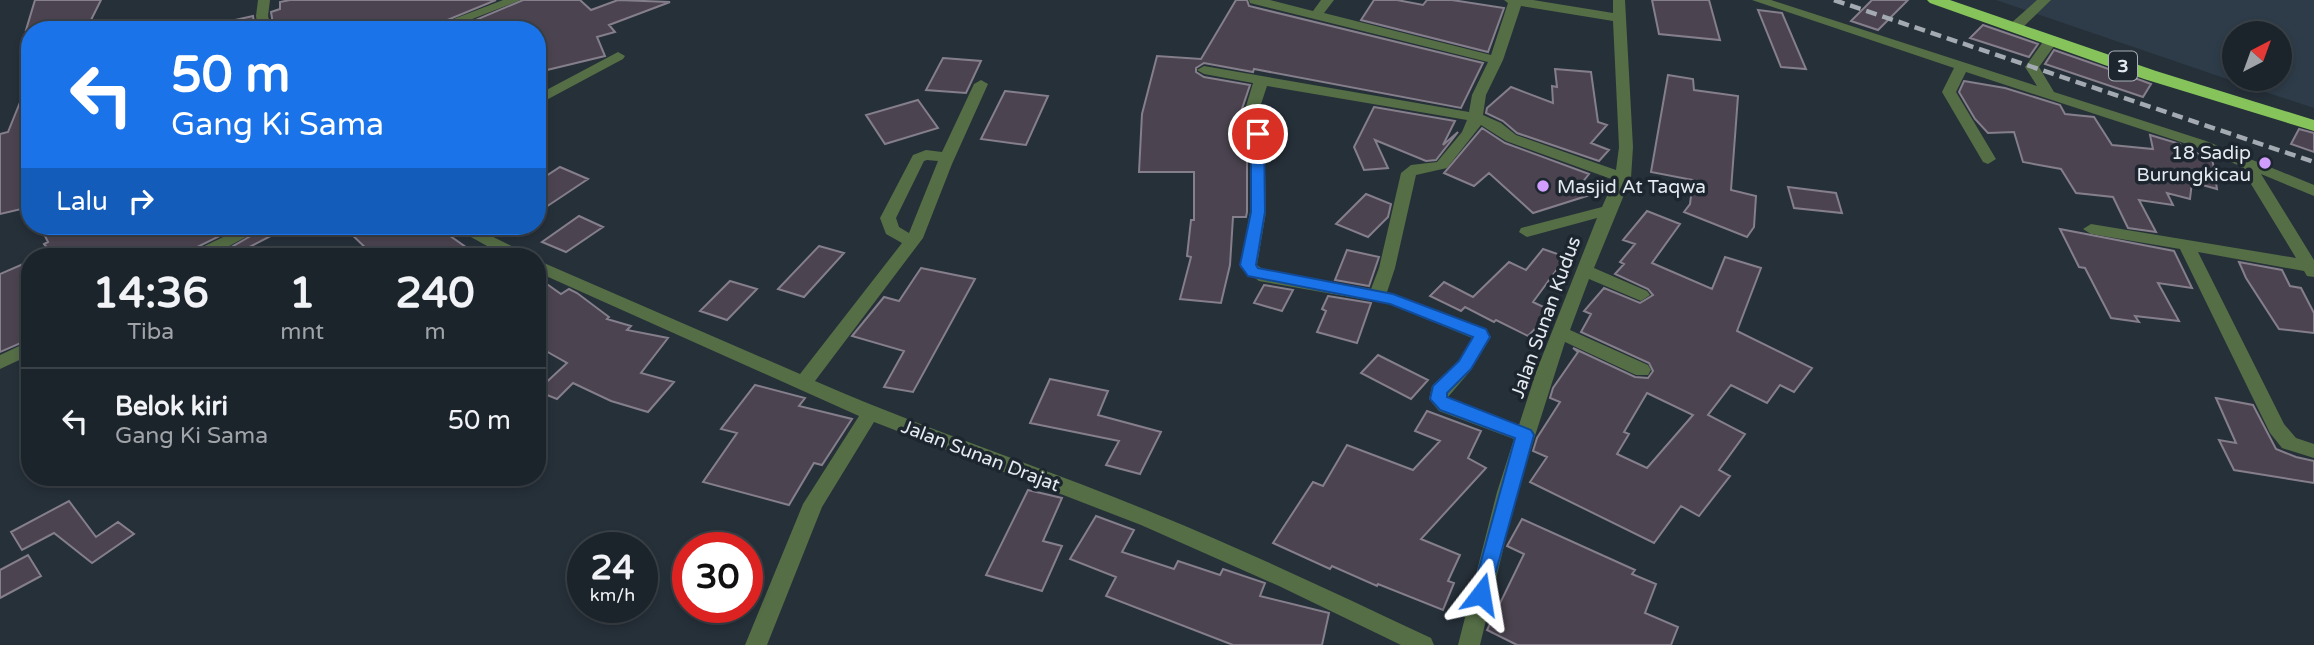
<!DOCTYPE html>
<html lang="id">
<style>
body{margin:0;font-family:"Varela Round",sans-serif;background:#252c33;color:#f1f3f6;height:100vh;display:flex;flex-direction:column;font-size:26px;white-space:nowrap}
*{box-sizing:border-box;margin:0}
p{font-size:23px;color:#a0a4a9}
.icon{flex:none;width:38px;height:38px;fill:none;stroke:currentColor;stroke-width:2;stroke-linecap:round;stroke-linejoin:round}
.map{position:relative;flex:1;overflow:hidden}
.side{position:absolute;left:21px;top:248px;width:525px;height:238px;display:flex;flex-direction:column;background:#1c242b;border-radius:28px;box-shadow:0 4px 10px #0003,0 0 0 2px #3a4147}
.side>*{flex:none}
.hud{position:absolute;left:21px;top:21px;width:525px;height:214px;border-radius:28px;box-shadow:0 4px 10px #0003,0 0 0 2px #3a4147;background:#1a73e8;color:#fff;overflow:hidden}
.needle{width:46px;rotate:41deg}
.controls{position:absolute;left:2222px;top:21px;display:grid;gap:14px}
.controls a{display:grid;place-items:center;width:70px;height:70px;border-radius:50%;background:#1c242b;box-shadow:0 4px 10px #0003,0 0 0 2px #3a4147;font-size:35px}
.speed{position:absolute;left:567px;top:532px;display:flex;gap:14px;font-size:35px;font-weight:700;text-align:center}
.speed>*{display:grid;place-content:center;width:91px;height:91px;border-radius:50%;background:#1c242b;box-shadow:0 4px 10px #0003,0 0 0 2px #3a4147;line-height:1}
.speed small{font-size:18px;font-weight:400}
.speed .limit{border:10px solid #d22;background:#fff;color:#111}
.pin{position:absolute;display:grid;place-items:center;width:60px;height:60px;color:#fff;margin:-30px;border:4px solid #fff;border-radius:50%;box-shadow:0 2px 7px #0007}
.me{position:absolute;width:77px;margin:-38px;rotate:14deg;stroke-linejoin:round;filter:drop-shadow(0 0 5px #0008)}
.turn{display:flex;align-items:center;gap:24px;height:147px;padding:0 35px;font-size:32px}
.turn .icon{width:91px;height:91px;stroke-width:2.5}
.turn b{display:block;font-size:49px;line-height:60px}
.then{display:flex;align-items:center;height:66px;padding:0 35px;background:#0003;gap:14px;font-size:26px}
.eta{display:flex;justify-content:space-evenly;align-items:center;height:119px;text-align:center}
.eta b{font-size:42px;font-weight:700;line-height:49px}
ul{padding:0;list-style:none}
li{display:flex;align-items:center;gap:21px;height:105px;padding:0 35px;border-top:2px solid #3a4147}
li div{flex:1}
li b{display:block;font-size:26px}
li em{font-style:normal}
.map>svg:first-child{display:block}
.built{fill:#2e3c49;fill-rule:evenodd}
.building{fill:#4b4450;stroke:#857e8b;stroke-width:2;fill-rule:evenodd}
.lines{fill:none;stroke-linecap:round;stroke-linejoin:round}
.minor{fill:#556e46;fill-rule:evenodd}
.highway{fill:#86c45b;fill-rule:evenodd}
.rail{stroke:#a3aab1;stroke-width:4.5;stroke-dasharray:11 6;stroke-linecap:butt}
.route{fill:#1a73e8;stroke:#114b97;stroke-width:2}
.poi-dot{fill:#d19dfe;stroke:#1d262f;stroke-width:2.5}
.labels{text-anchor:middle;stroke-width:7;stroke-linejoin:round;paint-order:stroke}
.shield{fill:#1d262f;stroke:#a8afb6;stroke-width:2}
.shield-label{font-size:18px;font-weight:bold;fill:#e4eaf0}
.poi-label{font-size:19px;fill:#e4eaf0;stroke:#1d262f;text-anchor:end}
.street-label{font-size:19px;fill:#e4eaf0;stroke:#1d262f}
</style>
<div class="map">
<svg width="2314" height="645" viewBox="0 0 2314 645">
<rect width="100%" height="100%" fill="#263039"/>
<path class="built" d="M1996 0H2314V108L2262 91ZM2235 33H2280V79H2235Z"/>
<path class="building" d="M35 0H101L86 30H26Z
M290 0H496L423 30H274L271 12 280 9V2Z
M523 0H580L591 10 618 0 670 2 609 25 615 32 597 37 605 56 547 70 544 54 537 55V30H452Z
M1236 0H1247L1249 6 1483 63 1461 108 1254 69 1253 72 1204 63 1196 68V72L1204 77 1250 85 1241 112 1242 127H1245L1247 134V212L1246 217H1233L1230 265 1221 303 1180 299 1191 257 1187 256 1191 220H1194V172H1139L1142 114 1157 56 1201 59Z
M1374 0H1397L1423 5 1427 0H1452L1504 8 1488 52 1361 20Z
M1652 0H1709L1720 40 1659 34Z
M1872 0H1908L1878 30 1851 21Z
M1758 10 1782 13 1806 69 1781 67Z
M253 16 255 30H226V22Z
M1983 25 2038 44 2029 57 1970 38Z
M2054 50 2143 81 2151 84 2143 97 2045 64Z
M943 58 981 61 966 93 926 90Z
M1555 69 1591 72 1598 122 1607 125 1591 143 1609 150 1599 161 1517 133 1503 121 1486 113 1487 108 1511 87 1553 103 1552 86 1557 87Z
M1668 75 1693 79 1694 90 1738 96 1731 190 1756 196 1754 227 1747 237 1684 212 1690 204 1693 180 1651 172Z
M29 80 30 207 0 214V134L8 132Z
M1964 81 2005 88 2060 105 2065 114 2094 117 2112 145 2153 149 2150 135 2180 144 2181 149 2212 157 2217 189 2192 182 2190 199 2167 193 2173 205 2139 200 2156 232 2128 228 2113 197 2076 193 2061 169 2023 162 2014 132 1988 133 1975 119 1959 92Z
M1005 91 1048 96 1026 145 981 139Z
M918 100 938 128 885 144 866 115Z
M1374 107 1455 121 1443 145 1458 132 1436 160 1426 161 1375 140 1388 168 1364 170 1354 147Z
M1482 128 1505 143 1589 174 1581 184 1593 194 1533 213 1489 173 1474 186 1444 173Z
M2299 129 2314 133V152L2291 144Z
M560 167 588 179 537 213V182Z
M1788 187 1836 193 1842 213 1794 208Z
M1366 194 1391 204 1388 217 1368 237 1336 224Z
M1647 211 1680 224 1652 263 1712 289 1725 257 1761 268 1737 331 1812 368 1794 392 1780 385 1767 403 1731 385 1708 415 1745 434 1719 470 1730 476 1699 516 1681 506 1654 543 1530 482 1547 457 1533 451 1537 438 1560 402 1550 398 1553 388 1578 352 1573 348 1635 377 1648 378 1653 371 1649 363 1581 332 1591 314 1584 311 1604 288 1640 303 1653 295 1648 289 1615 274 1624 264 1620 262 1635 244 1623 240ZM1647 393 1693 415 1647 468 1617 454 1629 434 1624 432Z
M579 216 603 227 566 252 542 242Z
M40 226H240L189 251 185 257H55L44 244 48 242Z
M268 226H290L230 257H214Z
M343 226H436L480 257H375Z
M2060 229 2174 251 2192 288 2158 283 2179 321 2135 316 2139 322 2111 318 2085 268 2079 267Z
M819 246 844 253 804 297 778 289Z
M1543 249 1566 257 1533 302 1552 311 1528 336 1496 320 1494 322 1465 307 1461 311 1430 296 1444 282 1473 297 1509 262 1526 270Z
M1347 250 1379 257 1369 286 1335 280Z
M30 261V339L0 352V274Z
M2239 262 2282 270 2290 286 2301 288 2314 313V333L2279 329 2246 278Z
M921 268 975 279 913 392 884 387 904 351 852 336 884 297 899 301Z
M537 277 561 294 569 289 577 293 609 317 607 319 631 326 627 330 668 338 641 373 674 382 648 412 611 401 573 383 557 399 537 391 567 363 537 346Z
M730 281 757 289 727 320 700 311Z
M1264 285 1293 290 1282 311 1254 303Z
M1328 296 1371 303 1357 343 1317 332 1326 311 1322 309Z
M1378 355 1428 380 1411 399 1361 373Z
M1050 379 1108 391 1098 415 1161 432 1140 474 1106 465 1119 441 1030 423Z
M755 385 805 398 799 406 852 419 822 465 814 463 789 505 703 482 737 433 721 429Z
M2216 398 2253 405 2276 449 2296 457 2314 461V483L2234 470 2219 440 2236 443Z
M1427 411 1481 431 1468 458 1486 468 1421 539 1460 555 1448 581 1454 583 1443 610 1378 584 1377 586 1332 566 1330 569 1273 543 1313 482 1323 486 1347 445 1413 470 1440 441 1415 431Z
M1028 490 1062 498 1043 541 1062 546 1042 591 986 575Z
M69 501 96 537 118 522 134 534 92 563 54 533 22 550 11 532Z
M1096 516 1134 530 1122 552 1174 569 1178 561 1220 575 1223 569 1265 583 1260 596 1329 613 1322 645H1233L1106 596 1116 577 1070 559Z
M1522 519 1635 570 1632 574 1656 584 1645 613 1678 627 1671 645H1517L1487 630 1524 554 1507 546Z
M28 555 41 576 0 598V570Z"/>
<g class="lines">
<path class="minor" d="M258 0H270L268 16 272 30H258L256 16Z
M503 0H521L444 30H425Z
M1249 0H1270L1313 11 1321 0H1334L1324 13 1491 55 1508 3 1504 0H1533L1613 13V0H1625L1633 147 1631 178 1594 268 1647 291 1650 295 1641 301 1589 279 1570 330 1648 365 1651 370 1648 375H1636L1565 342 1517 492 1480 645H1458L1497 492 1514 439 1439 411 1429 399 1432 386 1459 360 1472 338 1390 304 1259 281 1240 267 1250 212V134L1244 113 1253 83 1204 74 1197 70 1204 66 1469 112 1472 95 1488 62 1250 3ZM1521 6 1613 21 1619 147 1616 170 1516 135 1501 123 1483 115 1486 95 1503 60ZM1267 86 1467 120 1462 132 1437 162 1411 165 1401 173 1379 268 1371 289 1264 270 1257 265 1266 212 1264 134 1258 113ZM1481 125 1506 141 1614 180 1602 207 1521 228 1519 232 1527 237 1597 218 1536 372 1519 425 1453 401 1448 397 1471 370 1491 337 1482 327 1387 292 1395 268 1416 175 1447 168Z
M1752 0H1771L2037 86 2025 67 2045 39H2055L2057 42 2039 67 2054 92 2206 141 2314 185V196L2261 174 2314 260V277L2307 276 2304 271 2198 252 2284 424 2296 438 2314 444V458L2282 448 2270 433 2180 249 2091 234 2083 229 2091 224 2296 258 2240 166 2196 147 1966 72 1956 92 1996 159 1988 164 1983 162 1942 92 1954 68Z
M2037 0H2051L2019 31H2009V25Z
M618 52 625 56 623 59 537 105V95Z
M981 80 988 84 952 164 923 238 815 381C927 430 1043 467 1156 514 1249 552 1340 595 1431 638L1434 645H1401L1279 586 1141 525 874 422 822 507 767 645H745L803 504 859 416 537 272V260L800 374 902 243 886 234 880 218 913 155 926 150 942 152 974 84ZM927 160 938 161 909 233 899 227 896 218 924 161Z
M246 226H266L209 257H188L190 253Z
M451 226H471L526 253 528 257H507Z
M30 341V355L0 369V355Z"/>
<path class="highway" d="M1927 0H1950L2156 71 2314 120V131L2144 79 1930 3Z"/>
<path class="rail" d="M1834 0 2314 162"/>
</g>
<path class="route" d="M1258 130 1264 134 1265 212 1256 265 1258 268 1393 294 1486 329 1490 337 1471 369 1447 393V397L1531 430 1534 435 1488 600 1481 602 1474 600 1472 594 1515 438 1440 410 1430 399 1433 386 1459 361 1473 337 1390 304 1248 276 1240 265 1251 212V134Z"/>
<g class="poi-dot">
<circle cx="2265" cy="163" r="7"/>
<circle cx="1543" cy="186" r="7"/>
</g>
<g class="labels">
<rect class="shield" x="2109" y="51.5" width="28" height="29" rx="5"/>
<g class="shield-label">
<text x="2123" y="72">3</text>
</g>
<g class="poi-label">
<text x="2251" y="159">18 Sadip<tspan x="2251" dy="22">Burungkicau</tspan></text>
<text x="1557" y="193" text-anchor="start">Masjid At Taqwa</text>
</g>
<g class="street-label">
<text transform="translate(1545 317) rotate(-70)" y="7">Jalan Sunan Kudus</text>
<text transform="translate(981 455) rotate(21)" y="7">Jalan Sunan Drajat</text>
</g>
</g>
</svg>
<div class="controls">
<a><svg class="needle" viewBox="-14 -14 28 28"><path d="M0-13l5 13h-10z" fill="#e53935"/><path d="M0 13l5-13h-10z" fill="#a0a4a9"/></svg></a>
</div>
<div class="speed"><div>24<small>km/h</small></div><div class="limit">30</div></div>
<div class="pin" style="left:1258px;top:134px;background:#d93025"><svg class="icon" aria-label="arrive" viewBox="0 0 24 24"><path d="M6 21V4h12l-3 4 3 4H6"/></svg></div>
<svg class="me" style="left:1481px;top:594px" viewBox="-20 -20 40 40"><path d="M0-17L14 15 0 8-14 15z" fill="#1a73e8" stroke="#fff" stroke-width="4"/></svg>
<div class="hud">
<div class="turn"><svg class="icon" aria-label="left" viewBox="0 0 24 24"><path d="M17 20v-9H6M10 6l-5 5 5 5"/></svg><div><b>50 m</b>Gang Ki Sama</div></div>
<div class="then">Lalu<svg class="icon" aria-label="right" viewBox="0 0 24 24"><path d="M7 20v-9h11M14 6l5 5-5 5"/></svg></div>
</div>
<section class="side">
<div class="eta">
<div><b>14:36</b><p>Tiba</p></div>
<div><b>1</b><p>mnt</p></div>
<div><b>240</b><p>m</p></div>
</div>
<ul>
<li><svg class="icon" aria-label="left" viewBox="0 0 24 24"><path d="M17 20v-9H6M10 6l-5 5 5 5"/></svg><div><b>Belok kiri</b><p>Gang Ki Sama</p></div><em>50 m</em></li>
</ul>
</section>
</div>
